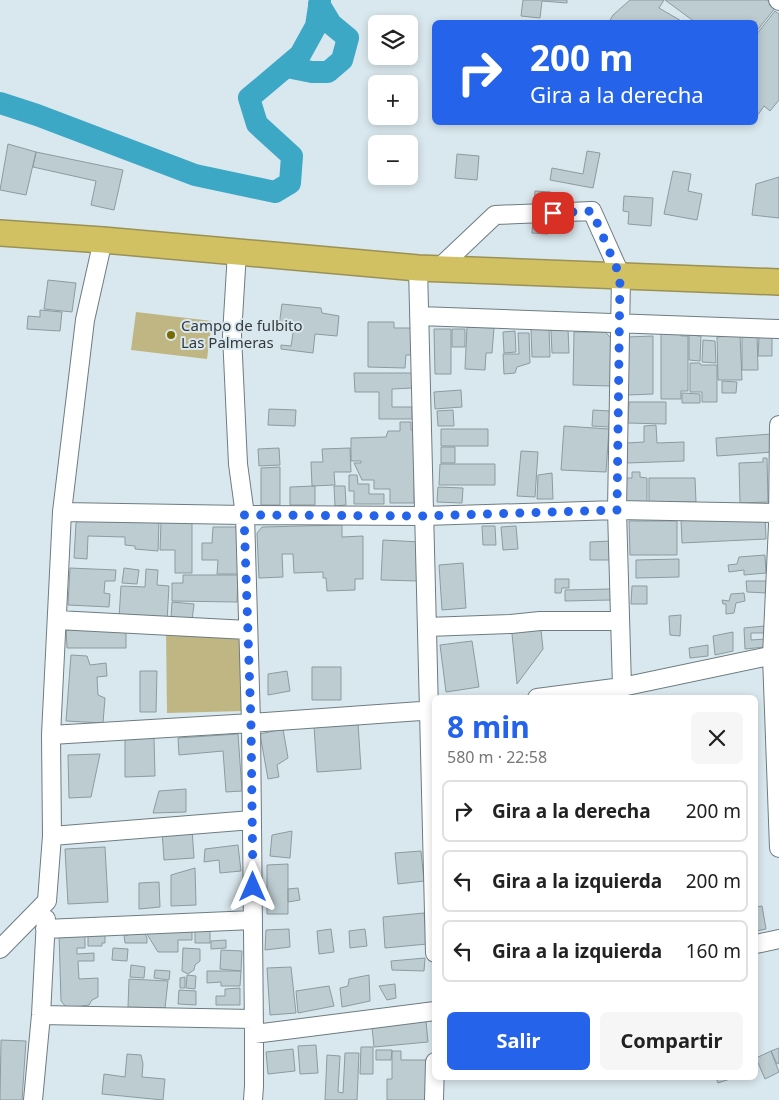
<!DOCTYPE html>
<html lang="es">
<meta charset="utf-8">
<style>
body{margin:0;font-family:"Noto Sans",sans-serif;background:#f6f6f6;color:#222;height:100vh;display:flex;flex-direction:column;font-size:19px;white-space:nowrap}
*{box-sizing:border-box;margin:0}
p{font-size:16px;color:#767676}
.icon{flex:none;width:28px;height:28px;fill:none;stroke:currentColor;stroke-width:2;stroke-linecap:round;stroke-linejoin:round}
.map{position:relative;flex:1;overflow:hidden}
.drawer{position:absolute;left:432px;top:695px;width:326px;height:385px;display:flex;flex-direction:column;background:#fff;border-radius:8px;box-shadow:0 2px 8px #0003}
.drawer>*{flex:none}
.banner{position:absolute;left:432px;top:20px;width:326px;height:105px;border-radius:8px;box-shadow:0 2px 8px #0003;background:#2563eb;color:#fff;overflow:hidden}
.fabs{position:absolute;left:368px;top:15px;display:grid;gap:10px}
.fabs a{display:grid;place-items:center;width:50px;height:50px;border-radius:8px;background:#fff;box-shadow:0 2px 8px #0003;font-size:25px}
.pin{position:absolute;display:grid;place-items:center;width:42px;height:42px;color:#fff;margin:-21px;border-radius:10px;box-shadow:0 2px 8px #0006}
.me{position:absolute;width:55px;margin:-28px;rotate:0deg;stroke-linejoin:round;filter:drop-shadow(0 0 4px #0008)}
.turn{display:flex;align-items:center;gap:18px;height:105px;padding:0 15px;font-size:22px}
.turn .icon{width:65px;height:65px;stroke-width:2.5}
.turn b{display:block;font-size:35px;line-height:42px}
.round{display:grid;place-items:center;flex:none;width:52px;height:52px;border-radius:8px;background:#f6f6f6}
.summary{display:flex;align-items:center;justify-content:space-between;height:85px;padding:0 15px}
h1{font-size:30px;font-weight:700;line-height:38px;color:#2563eb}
.action{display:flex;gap:10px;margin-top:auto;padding:10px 15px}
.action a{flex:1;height:58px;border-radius:8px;background:#2563eb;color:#fff;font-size:20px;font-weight:700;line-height:58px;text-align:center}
.action a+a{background:#f6f6f6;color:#222}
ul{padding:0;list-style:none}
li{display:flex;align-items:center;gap:15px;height:62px;margin:0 10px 8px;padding:0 5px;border:2px solid #e0e0e0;border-radius:8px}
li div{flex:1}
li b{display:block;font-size:19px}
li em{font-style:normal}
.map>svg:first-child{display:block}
.green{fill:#bfb683}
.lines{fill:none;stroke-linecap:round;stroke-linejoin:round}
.river{stroke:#3da8c6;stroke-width:22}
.building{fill:#bdccd1;stroke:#8c9ba0}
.minor-casing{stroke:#6e7c81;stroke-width:20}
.highway-casing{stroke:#9a9155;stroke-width:28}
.minor{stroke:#fff;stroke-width:18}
.highway{stroke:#d2c163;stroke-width:25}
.route{stroke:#2563eb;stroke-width:9;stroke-dasharray:0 16.2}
.poi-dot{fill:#786a00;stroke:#d9e8ee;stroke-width:2}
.labels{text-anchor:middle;stroke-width:4;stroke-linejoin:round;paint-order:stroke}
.poi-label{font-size:15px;fill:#33393c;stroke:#d9e8ee;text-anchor:start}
</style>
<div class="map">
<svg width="779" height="1100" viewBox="0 0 779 1100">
<rect width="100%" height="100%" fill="#d9e8ee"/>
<path class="green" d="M136 312 212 321 207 359 131 350Z
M243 631 244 711 167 713 166 632Z"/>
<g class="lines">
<path class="river" d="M287 67 312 72H328L342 60 348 38 331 24 319 4
M0 103 37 115 195 175 275 192 290 183 292 156 257 124 249 98 300 55 316 26 320 0"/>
</g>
<path class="building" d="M523 0H567V3L542 1 540 18 521 16Z
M630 0H664L659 8 683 22H609L613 15Z
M665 0H767L776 7 756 32V22H695Z
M775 11 779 14V100L770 111 764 106 757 116 756 35Z
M8 144 36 152 26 195 0 190Z
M587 151 600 153 593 188 550 180 552 168 583 174Z
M36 152 123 170 114 210 91 205 96 181 33 167Z
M457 154 479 156 477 180 455 178Z
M673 171 691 174 688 191 702 194 697 220 664 214Z
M779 177V218L752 215 756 184Z
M535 191 551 192 548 234 532 233Z
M624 196 653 198 651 226 628 224 629 212 623 211Z
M48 280 76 283 72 312 44 309Z
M282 304 321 308 322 313 339 316 337 336 315 334 313 353 281 349V345L291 346 294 327 279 326Z
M40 310 62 312 60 331 27 329 28 316 40 317Z
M368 322H394V328H412V355H406L405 368 368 367Z
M467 327 494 328 492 353H486L485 370 465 369Z
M549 328 550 357H532L531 329Z
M434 329H451V374H435Z
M452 329H465V347H452Z
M568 329 569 353H552L551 330Z
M515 331 516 352 504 353 503 332Z
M574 332H605L612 339 611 386 573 385Z
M661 332H681V336H688V391H681V399H661Z
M518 333H529L530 363 517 367 515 373 504 374 503 354H519Z
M757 334 758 370H742V335Z
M689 335 701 336 700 361 689 360Z
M740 335 742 380H718L717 337Z
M653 336V394L628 395 627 337Z
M759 337H772V356H758Z
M703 340 715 341 716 363 702 362Z
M690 363H700L701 365H717V402H702V392H690Z
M354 373H412V388L392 389V407H412V419H379V392H355Z
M722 381 737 382 736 393H722Z
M461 390 462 407 435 409 434 392Z
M682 393 700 394V403H682Z
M629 402H666V424L628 423Z
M269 409 296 410 295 426 268 425Z
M453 410 454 426H438L437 411Z
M593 410 610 411 609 427 592 426Z
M400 422H411V430H415L414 503H390V489H374V480H362L354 463H361V461H351V438L386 437 388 431H400Z
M656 425 657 443 684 442V461L627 463 626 443 644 442V426Z
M564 426 609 429 606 472 561 470Z
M441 429H488V446H441Z
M772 434 773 452 717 456 716 438Z
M441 447H455V463H441Z
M279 448 280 465 259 466 258 449Z
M350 448 351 472H334L335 485 312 486 311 462H323L322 449Z
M521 451 538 452 535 497 517 496Z
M763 458H767L768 502 740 503 739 463 763 462Z
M440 464H495V485H439Z
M280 467V505H261V468Z
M632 472H640V477L647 478V505H624V478H632Z
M552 473 553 499H537L538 475Z
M349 475H357L358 484H369V494H384V504H354V491H349Z
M649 478H695L696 502 649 503Z
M315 486V505H290V487Z
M334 486H345L346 505 335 506Z
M438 487 463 488 462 503 437 502Z
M765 516 766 539 682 543 681 520Z
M82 518 159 521 158 551 135 549V546L125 545V537L88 536 87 559 74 558 76 523Z
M629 521H677V555H630Z
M161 522H192V573H175V550H160Z
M342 525V537L363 536V579H355V590L327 591 326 578H323V572L294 573 293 554H282L283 577 259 578 257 533 262 527Z
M482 526H495L496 545H483Z
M516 526 518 549 503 550 501 527Z
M213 527H238V574H217L218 560H202V543H212Z
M383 540 420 542 418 581 381 580Z
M611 541 612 560H590V542Z
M765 555 766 573 744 575V570L729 572 728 565 737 564 739 557Z
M679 559V577L636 578V560Z
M463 563 466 608 442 610 439 565Z
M70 568 116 570 115 581H105L104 593 110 594 109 607 68 605Z
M124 568 139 570 137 584 122 583Z
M146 569 158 570 157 585 169 586 167 621 119 618 121 586 145 587Z
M183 575H238L237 602 172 601V583H183Z
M555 579H569V588H562L561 593H555Z
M746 581H767V593L747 592Z
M632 586H647V604H631Z
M611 589V600L565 601V590Z
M744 593 745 601 736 603 734 613 726 614V604H723L722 600 729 601 731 594Z
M172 602 194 604 192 621 171 619Z
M681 615 680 636 670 635 669 616Z
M540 621 543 649 517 684 511 624Z
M126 624V648H67L66 627Z
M765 626 764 633H751V640L765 639V647L745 649 744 628Z
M733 632V651L715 655 713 636Z
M472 641 479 687 446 692 440 645Z
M708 645V656L690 658 689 648Z
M71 655 87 656 90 665 106 663 107 676 97 677 98 695 105 698 103 723 66 721Z
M312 667H341V700H312Z
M140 671H157L156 712H140Z
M287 671 290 691 268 695V674Z
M358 723 361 769 317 772 314 726Z
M283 729 288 758 277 765 279 777 268 779 260 734Z
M238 734 242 791 226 792 223 751 179 755 178 738Z
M154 738 155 776 125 777V739Z
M100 754 91 797 69 798 68 755Z
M186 789V812L153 813 159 791Z
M192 829 194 858 164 860 162 831Z
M292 831 290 858 270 856 272 835Z
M238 845 241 871 220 873 219 860 204 862 205 849Z
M105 847 108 902 68 904 65 849Z
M421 851 424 881 398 884 395 853Z
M288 864V914H267V865Z
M195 868 196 905 171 906V875Z
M159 882 160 907 139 909V883Z
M298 888 300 900 288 902V889Z
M762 906 766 929 756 931V907Z
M424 913 427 944 385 948 383 917Z
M192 928V940H178V952H158L145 931Z
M289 929 290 947 265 950 266 930Z
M331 929 334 952 319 954 317 931Z
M365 929 367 946 350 948 349 931Z
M195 930H210V943H195Z
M85 932V948H77V954L94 953V961H78L79 979 98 978V997L92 1000 89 1005 67 1008 61 1001 59 933Z
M127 932H144L147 938V943H125L124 935H128Z
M105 935V943H102V946H88V936Z
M226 940V948L211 949V941Z
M113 948 128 949 127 961 112 960Z
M183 948 200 949V961L195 965 194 970 188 974 182 971Z
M221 950 242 951 241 971 220 969Z
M425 958 424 971 392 970 391 961Z
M131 965 145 967 144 978 130 977Z
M291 967 296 1013 270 1015 267 968Z
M155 970 170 971 169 980 154 978Z
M207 971H241L240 986H221V982L207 983Z
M187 975 196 976 195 989 186 988Z
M369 975 370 1001 342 1007 340 988 348 986 349 979Z
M185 977V988H180V978Z
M129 979 168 981 165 1008 128 1007Z
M395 984 396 998 387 1000 379 986Z
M329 986 334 1006 298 1013 296 991Z
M240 988V1005H216V996H225V989Z
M179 990 196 991V1005L178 1004Z
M426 1021 428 1042 374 1047 372 1027Z
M1 1040 26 1041 22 1100H0Z
M316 1045 318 1073 300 1074 298 1046Z
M361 1047H373V1074H360Z
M779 1048V1063L777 1064 771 1051Z
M293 1049 295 1071 268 1074 266 1052Z
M376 1050H392L391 1060H376Z
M392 1051H401V1060H431V1100H387V1079H392Z
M771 1051 779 1072 765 1079 756 1058Z
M345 1053H359L357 1100H325L327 1055 340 1056 338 1092 343 1093Z
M127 1054 141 1055 143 1064 142 1077 165 1079 163 1100 102 1094 104 1074 125 1077Z
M716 1078H733L718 1083Z"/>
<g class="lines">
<defs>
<path id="minor" d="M778 0 779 1
M237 252 232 335 238 464 245 515 251 723 254 1034V1086L253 1100
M418 268 435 953
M438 269 495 215 592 211 621 276 617 510 622 687
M419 316 779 329
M779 425 778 525 772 656 779 848
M62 512 245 515 424 516 617 510 778 513
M57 620 248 630
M427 627 511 624 540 621H620
M537 698 622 687 779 654
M51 735 251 723 435 710
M52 836 252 820
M45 929 253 920
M756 944 779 939
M0 949 47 901 52 836 51 735 62 512 85 320 103 240
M41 1015 253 1019
M254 1034 435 1011
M33 1100 41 1015 46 919
M434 1100 435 1062"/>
<path id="highway" d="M0 233 103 240 418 268 779 282"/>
</defs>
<use href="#minor" class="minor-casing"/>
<use href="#highway" class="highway-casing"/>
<use href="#minor" class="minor"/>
<use href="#highway" class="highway"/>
</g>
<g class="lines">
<path class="route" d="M253 887 251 723 244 515 424 516 617 510 620 276 592 211 553 213"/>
</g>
<circle class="poi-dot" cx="171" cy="335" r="5"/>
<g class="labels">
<g class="poi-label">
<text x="181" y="331">Campo de fulbito<tspan x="181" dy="17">Las Palmeras</tspan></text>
</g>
</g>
</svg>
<div class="fabs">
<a><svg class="icon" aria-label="layers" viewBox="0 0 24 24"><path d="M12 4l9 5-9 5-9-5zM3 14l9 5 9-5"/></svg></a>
<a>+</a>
<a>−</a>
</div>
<div class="pin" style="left:553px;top:213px;background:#d93025"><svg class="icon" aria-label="arrive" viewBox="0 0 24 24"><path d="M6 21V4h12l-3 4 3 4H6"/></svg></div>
<svg class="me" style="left:253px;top:887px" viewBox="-20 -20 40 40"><path d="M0-17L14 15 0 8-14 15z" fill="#2563eb" stroke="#fff" stroke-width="4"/></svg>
<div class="banner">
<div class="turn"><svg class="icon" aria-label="right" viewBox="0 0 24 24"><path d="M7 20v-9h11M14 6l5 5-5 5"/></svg><div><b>200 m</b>Gira a la derecha</div></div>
</div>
<section class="drawer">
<div class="summary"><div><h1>8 min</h1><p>580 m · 22:58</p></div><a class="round"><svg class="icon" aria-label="close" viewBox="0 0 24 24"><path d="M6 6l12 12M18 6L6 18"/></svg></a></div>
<ul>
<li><svg class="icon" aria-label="right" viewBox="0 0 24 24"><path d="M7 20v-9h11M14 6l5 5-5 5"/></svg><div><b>Gira a la derecha</b></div><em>200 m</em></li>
<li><svg class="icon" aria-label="left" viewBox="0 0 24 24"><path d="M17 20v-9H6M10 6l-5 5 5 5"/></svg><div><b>Gira a la izquierda</b></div><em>200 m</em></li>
<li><svg class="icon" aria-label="left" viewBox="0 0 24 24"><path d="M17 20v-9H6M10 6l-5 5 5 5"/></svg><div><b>Gira a la izquierda</b></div><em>160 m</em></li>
</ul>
<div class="action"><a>Salir</a><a>Compartir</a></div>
</section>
</div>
